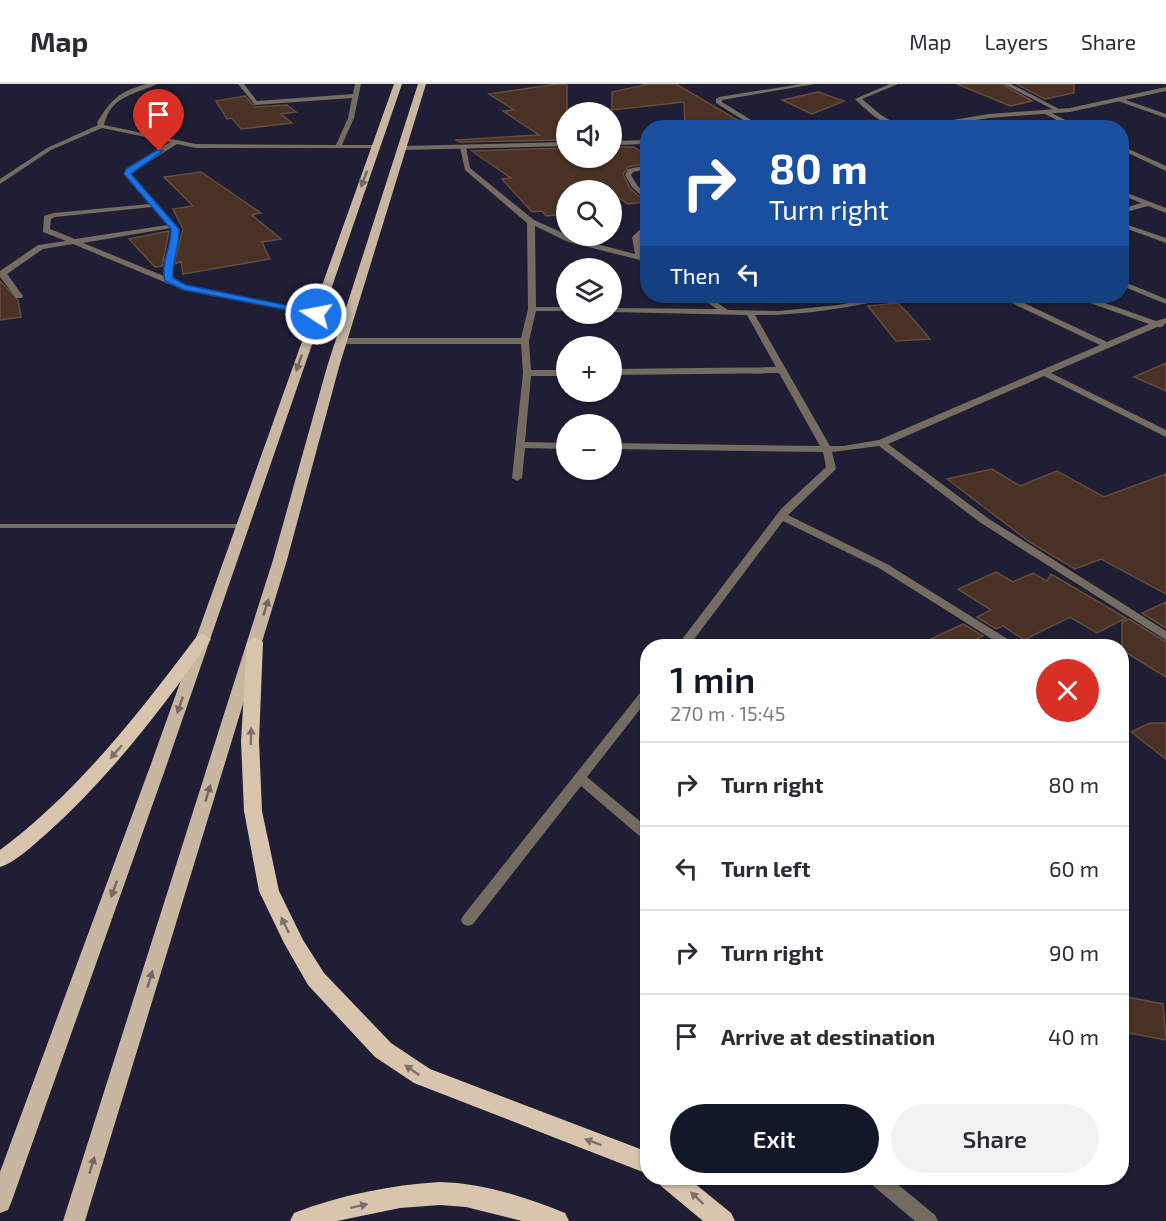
<!DOCTYPE html>
<meta charset="utf-8">
<style>
body{margin:0;font-family:"Exo 2",sans-serif;background:#f2f2f3;color:#2b2b33;height:100vh;display:flex;flex-direction:column;font-size:22px;white-space:nowrap}
*{box-sizing:border-box;margin:0}
p{font-size:20px;color:#7c7c81}
.icon{flex:none;width:33px;height:33px;fill:none;stroke:currentColor;stroke-width:2;stroke-linecap:round;stroke-linejoin:round}
.map{position:relative;flex:1;overflow:hidden}
.details{position:absolute;left:640px;top:555px;width:489px;height:546px;display:flex;flex-direction:column;background:#fff;border-radius:24px;box-shadow:0 2px 4px #0004}
.details>*{flex:none}
.banner{position:absolute;left:640px;top:36px;width:489px;height:183px;border-radius:24px;box-shadow:0 2px 4px #0004;background:#1a4fa0;color:#fff;overflow:hidden}
.tools{position:absolute;left:556px;top:18px;display:grid;gap:12px}
.tools a{display:grid;place-items:center;width:66px;height:66px;border-radius:50%;background:#fff;box-shadow:0 2px 4px #0004;font-size:30px}
.pin{position:absolute;display:grid;place-items:center;width:51px;height:51px;color:#fff;margin:-62px -26px;border-radius:50% 50% 50% 0;rotate:-45deg;box-shadow:0 0 6px #0007}
.pin .icon{rotate:45deg}
.me{position:absolute;width:66px;margin:-33px;rotate:281deg;stroke-linejoin:round;filter:drop-shadow(0 0 4px #0008)}
.turn{display:flex;align-items:center;gap:21px;height:126px;padding:0 30px;font-size:27px}
.turn .icon{width:78px;height:78px;stroke-width:2.5}
.turn b{display:block;font-size:42px;line-height:51px}
.then{display:flex;align-items:center;height:57px;padding:0 30px;background:#0003;gap:12px;font-size:22px}
.round{display:grid;place-items:center;flex:none;width:63px;height:63px;border-radius:32px;background:#f2f2f3}
.headline{display:flex;align-items:center;justify-content:space-between;height:102px;padding:0 30px}
h1{font-size:36px;font-weight:600;line-height:45px;color:#111827}
.cta{display:flex;gap:12px;margin-top:auto;padding:12px 30px}
.cta a{flex:1;height:69px;border-radius:36px;background:#111827;color:#fff;font-size:24px;font-weight:600;line-height:69px;text-align:center}
.cta a+a{background:#f2f2f3;color:#2b2b33}
ul{padding:0;list-style:none}
li{display:flex;align-items:center;gap:18px;height:84px;padding:0 30px;border-top:2px solid #e1e1e2}
li div{flex:1}
li b{display:block;font-size:22px}
li em{font-style:normal}
header{display:flex;align-items:center;gap:36px;box-sizing:border-box;height:84px;padding:0 30px;background:#fff;border-bottom:2px solid #e1e1e2}
header strong{font-size:28px}
nav{display:flex;gap:33px;margin-inline-start:auto;font-size:21px}
.map>svg:first-child{display:block}
.building{fill:#493223;stroke:#654c3d;stroke-width:1.5}
.lines{fill:none;stroke-linecap:round;stroke-linejoin:round}
.service{fill:#746b61;fill-rule:evenodd}
.minor{fill:#746b61;fill-rule:evenodd}
.tertiary{fill:#746b61;fill-rule:evenodd}
.primary{fill:#c8b6a1;fill-rule:evenodd}
.trunk{fill:#d9c5ae;fill-rule:evenodd}
.oneway{fill:#726861}
.oneway2{fill:#7c7068}
.route{fill:#1a73e8;stroke:#114b97;stroke-width:1.5}
</style>
<header>
<strong>Map</strong>
<nav><a>Map</a><a>Layers</a><a>Share</a></nav>
</header>
<div class="map">
<svg width="1166" height="1137" viewBox="0 0 1166 1137">
<rect width="100%" height="100%" fill="#1f1e34"/>
<path class="building" d="M557 0H567V56L460 58 456 56 539 51 503 27 514 26 489 10Z
M649 0H676L751 44H685L684 18 612 26V8Z
M957 0H1002L1032 17 1010 22Z
M1016 0H1074V9L1045 15Z
M818 8 844 17 812 30 782 16Z
M245 12 255 23 287 21 296 28 281 30 292 39 241 45 232 34 227 35 216 17Z
M612 63H634L648 73V79L628 83 623 90 630 104 645 118 628 120 619 114 612 115V106H567V130L546 132 542 127 532 128 502 95 511 94 472 67 567 64V74H612Z
M201 88 261 129 252 131 281 155 262 158 270 175 183 190 181 178 174 180 183 145 173 125 193 122 164 93Z
M169 147 162 182 155 183 129 155Z
M0 197 18 216 21 233 0 236Z
M898 219 915 237 930 255 896 257 868 222Z
M1166 279V307L1134 293Z
M992 385 1020 402 1057 387 1104 413 1166 390V510L1101 475 1075 485 1031 459 947 395Z
M996 488 1013 498 1033 489 1047 497 1051 490 1126 534 1097 549 1070 533 1024 556 1003 542 996 545 977 533 991 526 958 505Z
M1166 518V544L1142 529Z
M1129 535 1166 558V593L1122 566V538Z
M963 540 983 552 962 562H916Z
M1150 639H1166V675L1131 648Z
M1122 912 1163 920 1166 956 1124 948Z"/>
<g class="lines">
<path class="service" d="M0 440H244L248 442 244 444H0Z"/>
<path class="minor" d="M147 0H157C135 11 111 11 104 41L196 60 336 61 348 34 352 14 255 21 238 0H244L257 17 353 10 355 0H361L354 34 342 61H375L377 62V64H196L177 60 130 90 158 120 179 145V156L172 177V195L186 201 319 228V232L181 205 73 160 43 165 7 190 23 212 22 214H16L0 193V187L38 161 66 157 43 148 44 132 54 129 149 120 124 90 127 85 170 58 102 44 51 66 0 100V95L47 64 98 41 97 39C111 15 120 7 147 0ZM152 123 167 141 75 155 50 145 51 135 55 133ZM171 144V156L164 177V192L83 159Z
M801 0H815L722 16V18L764 44H756L716 19V15L719 13Z
M890 0H898L862 15 881 31 903 44C885 44 867 27 855 15Z
M1004 0H1011L1063 27 1058 28Z
M1120 14 1166 30V34L1118 17Z
M1047 27 1080 43 1081 44H1072L1045 30Z
M463 61 466 63 470 84 534 136 574 154 635 170 632 153 648 138V144L640 153 643 172 648 174V178L568 158 535 142 536 223H567V227H536L529 257 531 286H567V292H531L525 358 567 359V365L525 364 522 394 517 397 512 394 523 289 521 260H342L338 257 342 254H521L528 225 527 139 465 86 460 63Z
M1122 62 1166 82V87L1122 66Z
M648 81V85L633 88 631 91 637 101 648 112V118L632 103 625 91 628 85Z
M1122 107 1166 124V129L1148 122 1122 129V125L1141 119 1122 111Z
M1122 139 1166 154V159L1122 143Z
M1122 197 1166 215V220L1122 202Z
M698 212H707L728 226 779 227 838 221 885 212H899L895 214C849 223 803 232 755 231L830 362H843L879 356 1100 261 1001 214 1000 212H1009L1107 258 1149 240 1076 214 1075 212H1085L1156 237 1166 234V239L1162 243H1157L1051 289 1166 346V353L1044 292 888 360 989 435 1166 547V556L981 439 879 362 832 368 836 384 835 386 788 431 887 480 1014 559 1016 562H1003L879 484 783 437 689 562H677L781 425 826 383 823 368 612 365V359L820 362 779 289 612 291V285L776 283 747 231 612 228V224L717 225Z
M648 603V615L587 693 648 744V757L643 755 581 702 473 840 468 842 463 840 461 836 463 832 644 604Z
M868 1094H890L935 1131 938 1137H915L871 1100Z"/>
<path class="tertiary" d="M1166 3V7L1070 28 989 34 923 44H904L989 30 1070 24Z
M648 56V60L612 61V57Z
M567 58V62L402 66 399 64 402 62Z"/>
<path class="primary" d="M394 0H402L167 680 11 1119 8 1126 0 1129V1088L151 680Z
M418 0H426L339 283 287 476 85 1137H63L273 476 327 283Z"/>
<path class="trunk" d="M203 550 211 555C162 625 109 694 45 751 32 762 16 778 0 783V766C79 707 138 630 197 552Z
M255 553 263 558 259 657 262 727 279 807 303 856 324 889 391 959 430 985 648 1068V1090L414 999 375 973 308 901 284 859 259 807 244 727 241 657 247 558Z
M658 1094H688L731 1129 735 1137H703L661 1102Z
M440 1098C482 1099 526 1113 565 1129L569 1137H522L466 1123 440 1121 400 1124 337 1137H290L294 1129C341 1111 390 1101 440 1098Z"/>
</g>
<defs><path id="oneway-solid" d="M-6-.8H1V-3.2L6.5 0L1 3.2V.8H-6Z" transform="scale(1.5)"/></defs>
<g class="oneway">
<use href="#oneway-solid" transform="translate(364 95) rotate(110)"/>
<use href="#oneway-solid" transform="translate(299 279) rotate(109)"/>
<use href="#oneway-solid" transform="translate(266 523) rotate(-73)"/>
<use href="#oneway-solid" transform="translate(180 621) rotate(109)"/>
<use href="#oneway-solid" transform="translate(208 709) rotate(-73)"/>
<use href="#oneway-solid" transform="translate(114 805) rotate(110)"/>
<use href="#oneway-solid" transform="translate(150 895) rotate(-73)"/>
<use href="#oneway-solid" transform="translate(92 1081) rotate(-73)"/>
</g>
<g class="oneway2">
<use href="#oneway-solid" transform="translate(251 652) rotate(-89)"/>
<use href="#oneway-solid" transform="translate(116 668) rotate(131)"/>
<use href="#oneway-solid" transform="translate(285 841) rotate(-116)"/>
<use href="#oneway-solid" transform="translate(412 986) rotate(-145)"/>
<use href="#oneway-solid" transform="translate(593 1058) rotate(-160)"/>
<use href="#oneway-solid" transform="translate(697 1114) rotate(-137)"/>
<use href="#oneway-solid" transform="translate(359 1122) rotate(-12)"/>
</g>
<path class="route" d="M157 66 163 67 131 90 179 145C180 162 172 176 173 194L186 201 319 228V232L184 206 165 197C160 178 172 164 171 145L124 90 126 85Z"/>
</svg>
<div class="tools">
<a><svg class="icon" aria-label="sound" viewBox="0 0 24 24"><path d="M4 9h4l5-4v14l-5-4H4zM17 9q2 3 0 6"/></svg></a>
<a><svg class="icon" aria-label="search" viewBox="0 0 24 24"><circle cx="10" cy="10" r="6"/><path d="M15 15l6 6"/></svg></a>
<a><svg class="icon" aria-label="layers" viewBox="0 0 24 24"><path d="M12 4l9 5-9 5-9-5zM3 14l9 5 9-5"/></svg></a>
<a>+</a>
<a>−</a>
</div>
<div class="pin" style="left:159px;top:67px;background:#d93025"><svg class="icon" aria-label="arrive" viewBox="0 0 24 24"><path d="M6 21V4h12l-3 4 3 4H6"/></svg></div>
<svg class="me" style="left:316px;top:230px" viewBox="-20 -20 40 40"><circle r="17" fill="#1a73e8" stroke="#fff" stroke-width="3"/><path d="M0-11L8 9 0 5-8 9z" fill="#fff"/></svg>
<div class="banner">
<div class="turn"><svg class="icon" aria-label="right" viewBox="0 0 24 24"><path d="M7 20v-9h11M14 6l5 5-5 5"/></svg><div><b>80 m</b>Turn right</div></div>
<div class="then">Then<svg class="icon" aria-label="left" viewBox="0 0 24 24"><path d="M17 20v-9H6M10 6l-5 5 5 5"/></svg></div>
</div>
<section class="details">
<div class="headline"><div><h1>1 min</h1><p>270 m · 15:45</p></div><a class="round" style="background:#d93025;color:#fff"><svg class="icon" aria-label="close" viewBox="0 0 24 24"><path d="M6 6l12 12M18 6L6 18"/></svg></a></div>
<ul>
<li><svg class="icon" aria-label="right" viewBox="0 0 24 24"><path d="M7 20v-9h11M14 6l5 5-5 5"/></svg><div><b>Turn right</b></div><em>80 m</em></li>
<li><svg class="icon" aria-label="left" viewBox="0 0 24 24"><path d="M17 20v-9H6M10 6l-5 5 5 5"/></svg><div><b>Turn left</b></div><em>60 m</em></li>
<li><svg class="icon" aria-label="right" viewBox="0 0 24 24"><path d="M7 20v-9h11M14 6l5 5-5 5"/></svg><div><b>Turn right</b></div><em>90 m</em></li>
<li><svg class="icon" aria-label="arrive" viewBox="0 0 24 24"><path d="M6 21V4h12l-3 4 3 4H6"/></svg><div><b>Arrive at destination</b></div><em>40 m</em></li>
</ul>
<div class="cta"><a>Exit</a><a>Share</a></div>
</section>
</div>
